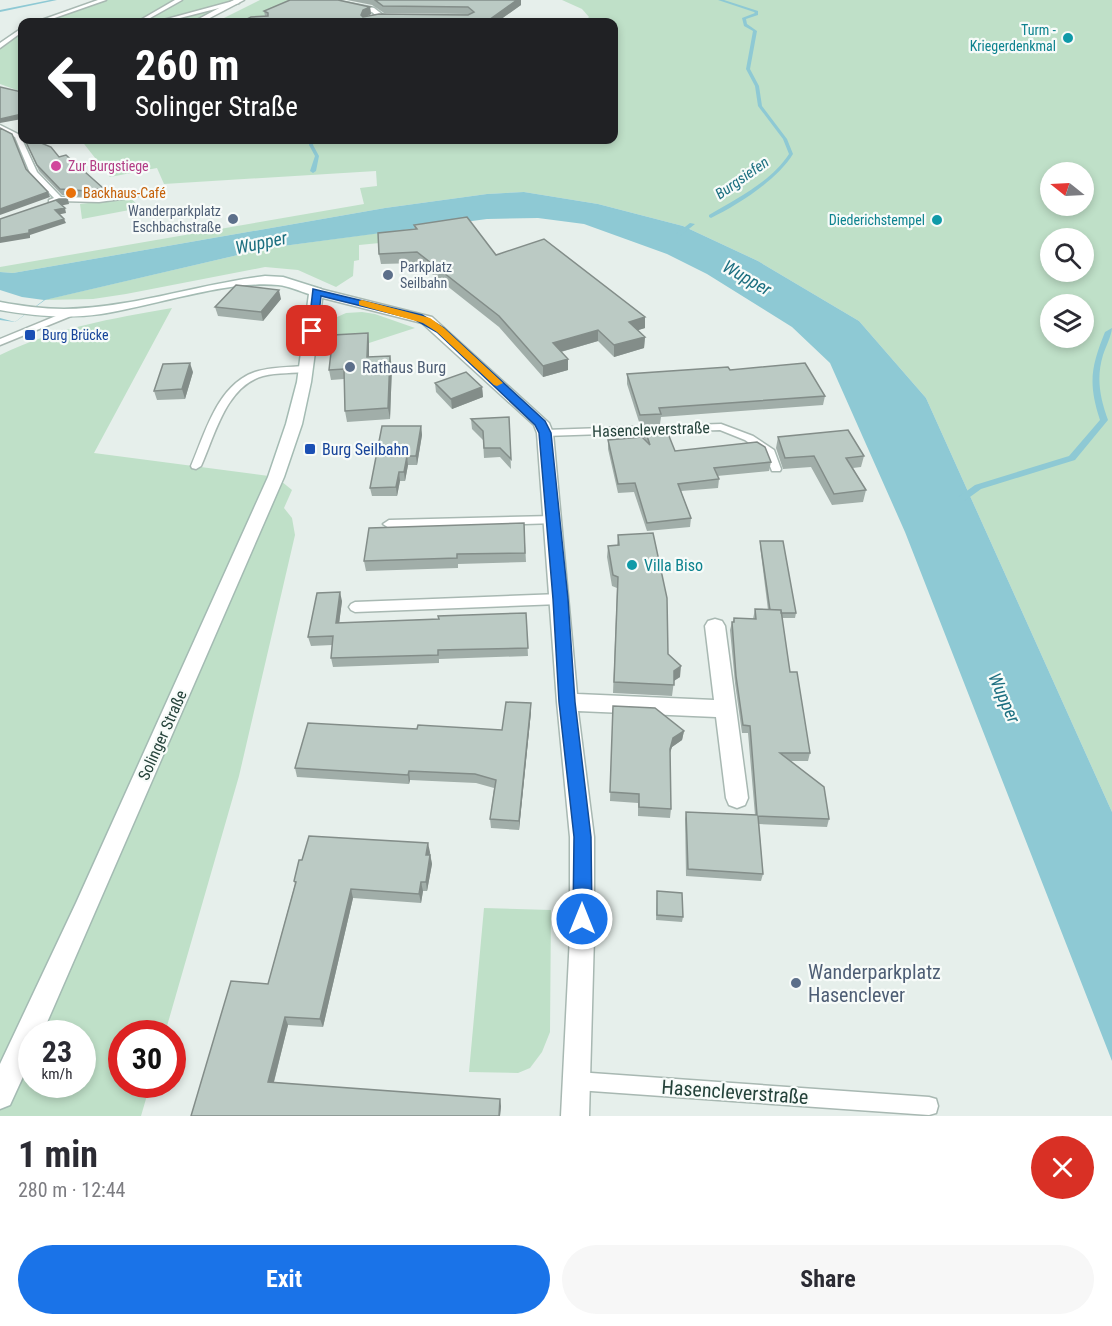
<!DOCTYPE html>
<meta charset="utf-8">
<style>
body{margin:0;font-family:"Roboto Condensed",sans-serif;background:#f7f7f7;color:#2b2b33;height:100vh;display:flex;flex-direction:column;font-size:22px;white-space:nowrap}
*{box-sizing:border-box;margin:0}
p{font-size:20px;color:#7c7c81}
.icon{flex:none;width:33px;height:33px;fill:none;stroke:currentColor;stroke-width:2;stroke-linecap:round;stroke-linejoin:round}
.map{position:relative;height:1116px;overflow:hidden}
.sheet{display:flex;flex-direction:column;background:#fff;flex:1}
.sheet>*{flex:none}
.top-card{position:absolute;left:18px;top:18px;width:600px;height:126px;border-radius:12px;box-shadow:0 3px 9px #0003;background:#202124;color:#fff;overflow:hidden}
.needle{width:39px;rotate:288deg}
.controls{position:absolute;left:1040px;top:162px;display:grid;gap:12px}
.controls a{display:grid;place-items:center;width:54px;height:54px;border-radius:50%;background:#fff;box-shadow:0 3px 9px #0003;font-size:30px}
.speed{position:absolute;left:18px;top:1020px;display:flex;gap:12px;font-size:30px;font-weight:700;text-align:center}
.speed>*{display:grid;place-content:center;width:78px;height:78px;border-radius:50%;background:#fff;box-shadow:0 3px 9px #0003;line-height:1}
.speed small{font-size:15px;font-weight:400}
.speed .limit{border:9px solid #d22;background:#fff;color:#111}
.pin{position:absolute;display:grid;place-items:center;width:51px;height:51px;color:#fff;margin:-26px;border-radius:12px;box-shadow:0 3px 9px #0006}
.me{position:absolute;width:66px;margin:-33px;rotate:0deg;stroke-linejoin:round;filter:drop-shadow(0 0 4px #0008)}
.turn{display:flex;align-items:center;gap:21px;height:126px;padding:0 18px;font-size:27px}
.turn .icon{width:78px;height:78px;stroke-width:2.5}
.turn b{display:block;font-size:42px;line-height:51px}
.round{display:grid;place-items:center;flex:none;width:63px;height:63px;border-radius:32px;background:#f7f7f7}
.head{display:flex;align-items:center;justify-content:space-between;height:102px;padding:0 18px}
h1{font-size:36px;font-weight:700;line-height:45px}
.primary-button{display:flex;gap:12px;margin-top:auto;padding:12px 18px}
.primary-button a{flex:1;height:69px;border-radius:36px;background:#1a73e8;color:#fff;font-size:24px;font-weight:700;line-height:69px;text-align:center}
.primary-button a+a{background:#f7f7f7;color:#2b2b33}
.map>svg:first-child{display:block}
.green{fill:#bfe0c8;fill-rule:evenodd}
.water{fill:#8ec9d4}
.pier{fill:#e6efeb}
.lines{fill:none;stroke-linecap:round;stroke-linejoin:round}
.stream{fill:#8ec9d4;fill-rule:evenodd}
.lane-casing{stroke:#a8b8b2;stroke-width:3}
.street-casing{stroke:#a8b8b2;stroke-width:3}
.secondary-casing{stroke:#a4bbb3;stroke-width:3}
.lane{fill:#fff;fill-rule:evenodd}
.street{fill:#fff;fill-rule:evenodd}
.secondary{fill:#fff;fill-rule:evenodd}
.wall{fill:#a1aea9}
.shaded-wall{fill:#838d89}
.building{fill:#bbcac4;stroke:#838d89;stroke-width:1.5}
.route{fill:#1a73e8;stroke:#114b97;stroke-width:1.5}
.slow{fill:#f59e0b}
.culture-dot{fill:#0f9aa8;stroke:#f7fbf9;stroke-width:2}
.hotel-dot{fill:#d1479c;stroke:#f7fbf9;stroke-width:2}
.food-dot{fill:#e8710a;stroke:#f7fbf9;stroke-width:2}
.service-dot{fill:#5c6f8a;stroke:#f7fbf9;stroke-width:2}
.transit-dot{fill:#1a4fb4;stroke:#f7fbf9;stroke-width:2}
.labels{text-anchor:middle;stroke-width:4.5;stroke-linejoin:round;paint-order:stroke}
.far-culture-label{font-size:14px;fill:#0d838f;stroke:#f7fbf9;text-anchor:end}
.far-hotel-label{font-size:14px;fill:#b23c85;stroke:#f7fbf9;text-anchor:start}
.far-food-label{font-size:14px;fill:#c56008;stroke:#f7fbf9;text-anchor:start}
.far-service-label{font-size:14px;fill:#4e5e75;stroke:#f7fbf9;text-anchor:end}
.far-transit-label{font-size:14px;fill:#164399;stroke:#f7fbf9;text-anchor:start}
.far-water-label{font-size:15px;font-style:italic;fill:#1c6f80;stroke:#f7fbf9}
.service-label{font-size:16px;fill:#4e5e75;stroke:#f7fbf9;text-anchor:start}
.street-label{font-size:16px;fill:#24423a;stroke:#f7fbf9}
.transit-label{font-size:16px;fill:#164399;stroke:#f7fbf9;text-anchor:start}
.culture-label{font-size:16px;fill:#0d838f;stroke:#f7fbf9;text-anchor:start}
.water-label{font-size:18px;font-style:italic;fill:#1c6f80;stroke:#f7fbf9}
.near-service-label{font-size:20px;fill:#4e5e75;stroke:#f7fbf9;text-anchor:start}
.near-street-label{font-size:20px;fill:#24423a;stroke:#f7fbf9}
</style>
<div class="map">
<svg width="1112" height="1116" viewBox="0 0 1112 1116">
<rect width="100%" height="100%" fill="#e6efeb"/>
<path class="green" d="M103 0H240L197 22H39Z
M260 0H308L273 22H216Z
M562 0H1112V812L926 398 859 321 758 261 683 226 598 204 524 192 487 194 385 208 13 273 0 272V267L364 204 360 188 377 186 376 171 164 184 157 168 110 177 81 140H614V22H584L589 17 582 9ZM1050 172H1083V206H1050ZM1050 238H1083V272H1050ZM1050 304H1083V338H1050Z
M22 30V92L0 84V46Z
M131 198 140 208 82 219 80 204Z
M467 221 390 242 359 245V260L354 261 353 276 336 287 298 270 265 267 126 294 93 299 44 300 268 248Z
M172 308 94 453 276 477 292 490 284 508 292 518 295 535 239 776 165 1033 122 1034V1084L150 1085 141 1116H0V355C58 327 110 319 172 308ZM32 1034H82V1084H32Z
M362 312 375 314 415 328 369 343 333 345 337 317 346 313Z
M484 908 551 910 550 1032 542 1052 530 1068 518 1073 469 1072Z"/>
<path class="water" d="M524 192 598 204 683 226 758 261 859 321 926 398 1112 812V1061L905 532 830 363 792 327 707 274 667 254 584 224 538 218 487 219 268 248 45 300 15 322 0 320V272L13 273 385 208 487 194Z"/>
<path class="pier" d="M0 290 22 297 44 300 15 322 0 318Z"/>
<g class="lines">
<path class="stream" d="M50 0H57L0 12V10Z
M718 0H724L758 11V15L746 19 747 24 757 31 750 69 759 86 762 106 787 139 793 154C777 180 738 205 711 218L709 217V215C737 198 771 182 789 154L783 139 758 106 755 86 746 69 753 31 744 26 742 18 755 13 754 12Z
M310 140H314L313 145 319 156 316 171 313 173 310 171 315 156 309 145Z
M690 223 695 224 680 236H676V234Z
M1112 328C1111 337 1106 346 1103 355 1096 378 1100 398 1108 420L1075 460 981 489 963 502H957L956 500 957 498 975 485 1069 456 1100 420C1088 383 1091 367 1105 332Z"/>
<defs>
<path id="lane" d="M98 0H106L43 22H36Z
M175 0H182L143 22H137Z
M237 0 239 3 164 22H156Z
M22 28V32L0 48V43Z
M0 125 20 135 37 172 61 197 99 198 136 193 140 195 136 197 99 202 60 201 49 204V200L54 198 30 173 15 137 0 130Z
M73 309 78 312 76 314 0 345V339Z
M306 366 309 367V371C294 374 278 372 263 376 226 386 215 435 201 466L196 469 192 468 191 466C205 434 217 385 255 372 271 367 289 367 306 366Z
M721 424 753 436 774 450 781 469 780 471H772L765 454 745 440 720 430 545 436 540 433 545 430Z
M553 516 557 517 559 520 557 523 389 528 383 524 389 520Z
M560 594 564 596 566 599 564 602 560 604 355 612 351 610 349 607 351 604 355 602Z
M577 1072 929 1097 936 1099 938 1106 936 1113 929 1115 577 1090 571 1087 568 1081 571 1075Z"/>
<path id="street" d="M234 0H244L202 22H193Z
M316 0H333L374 8 383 15 404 18 400 20 380 19 372 12Z
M316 288 432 317 549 423 553 433 577 694 714 700 705 626 708 621 715 619 722 621 725 626 748 798 745 805 737 808 729 805 726 798 716 717 578 711 594 837V936L589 1116H561L570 936V837L557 702 537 433 534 425 422 323 311 295 309 292Z"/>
<path id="secondary" d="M265 276 283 277 321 289 323 292 311 382 302 424 284 477 42 1034H32V1057L10 1105 0 1109V1064L76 903 268 477 286 424 297 382 309 294C299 291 289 286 278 285 226 280 154 306 101 314 66 319 34 316 0 310V302C22 306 42 309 64 309 132 308 198 284 265 276Z"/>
</defs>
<use href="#lane" class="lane-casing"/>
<use href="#street" class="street-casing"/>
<use href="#secondary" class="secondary-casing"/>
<use href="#lane" class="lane"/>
<use href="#street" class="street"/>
<use href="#secondary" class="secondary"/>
</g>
<path class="wall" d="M347 0H521V5L497 22H241L265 16 264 11 370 7 371 14 367 16 469 14 384 13 372 5Z
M25 140 59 157 103 188 105 195 89 197 62 195 39 171Z
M414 225 496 255 645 317V328L638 330 645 337 644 348 614 357 598 341 561 352 568 370 543 377 499 327 418 263 381 264 379 254 415 229Z
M281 299 263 321 218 316 215 307Z
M368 333 369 343V357L392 366 390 419 347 422 345 411 344 379 331 380 329 370Z
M730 370 825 396 823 405 661 417 660 424 640 425 627 384V374Z
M193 372 185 399 157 400 154 391Z
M435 383 482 387 483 397 452 409 436 392Z
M509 417 511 469 500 457 484 458 483 440 472 429 471 419Z
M421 426 422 435 417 465H408L405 481H400L397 496H372L370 488Z
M644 427 675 451 771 462 769 471 717 476 719 479 718 488 681 491 691 518 690 527 647 531 634 492 618 493 608 449V440H645L643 435Z
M778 437 864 456 861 467 853 468 866 490 863 502 832 505 811 467 783 469 776 448Z
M524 523 526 562 458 564V568L366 571 364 561Z
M618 535 668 654 680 677 674 681 672 696 613 693 617 588 612 586 607 557 608 546 617 545Z
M760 541 796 613 795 618H782L790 672 810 753 808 761H790L829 819 827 827 759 824 763 874 761 881 686 876 685 819 686 812 755 815 748 733H742L735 683 730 630 732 622H733L734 618 753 619 755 609 768 610 760 546Z
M342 601 339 623 439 619 526 613 528 656 439 659V663L333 667 331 658 332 645 311 646 308 637Z
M531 703V712L519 830 491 828 490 819 494 788 476 783 410 780 409 784 297 777 295 768 417 729 502 730Z
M613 706 684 731 682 740 672 747 670 753 671 809 670 818 638 816V803L610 801Z
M430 852 432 864 427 891H423L421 903 353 898 323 1027 288 1025 274 1082 501 1106 500 1116H191L268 984 295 884 294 881Z
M657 891 683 917 682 922 656 920Z"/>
<path class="shaded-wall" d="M517 0H521V5L497 22H486Z
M370 7 371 14 364 18 361 15 363 10Z
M22 114V119L0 123V119Z
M103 188 105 195 89 197 87 191Z
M48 192 50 197 0 215V209Z
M68 199 69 204 59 206 57 201Z
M65 208 66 213 57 215 55 210Z
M64 219 66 223 30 235V238L0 243V238Z
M279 290 281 299 263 321 261 312Z
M645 317V328L629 333V322Z
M598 330V341L553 354V343Z
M368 333 369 343V367L367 357Z
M645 337 644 348 614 357V345Z
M390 356 392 366 390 419 388 408Z
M568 359V370L543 377V366Z
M190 363 193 372 185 399 182 389Z
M482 387 483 397 452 409 451 399Z
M421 426 422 435 417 465 416 456Z
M407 456 408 465 405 481 404 472Z
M399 472 400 481 397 496 396 487Z
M340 592 342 601 338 632 336 623Z
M681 666 680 677 672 682 674 671Z
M531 703V712L519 830V821Z
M684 731 682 740 672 747 668 758 670 749 673 738Z
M409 771 410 780 409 784 408 775Z
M428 843 430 852 428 864 426 855Z
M430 855 432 864 427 891 426 882Z
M421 882 423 891 421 903 419 894Z
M351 889 353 898 323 1027 320 1019Z
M285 1017 288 1025 272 1089 268 1082Z
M500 1099 501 1106 500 1116H499Z"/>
<path class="building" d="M290 0H338L370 7 363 10 361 15 363 17 379 14 468 15 474 12 468 7 383 6 375 0H517L486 22H241L251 17 268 16V13L264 11Z
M0 87 22 92V114L0 119Z
M0 128 12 134 26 169 48 192 0 209Z
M25 140H34L51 147 59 157 66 155 103 188 87 191 60 189 37 165Z
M59 199H68L57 201 65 208 55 210 64 219 29 230V233L0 238V219Z
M467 217 496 255 544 239 645 317 629 322 645 337 614 345 598 330 553 343 568 359 543 366 499 316 417 252 379 254 378 233 417 229 414 225Z
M236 285 279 290 261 312 215 307Z
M368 333 367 357 390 356 388 408 345 411 344 369 329 370 333 335Z
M190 363 182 389 154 391 163 364Z
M805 363 825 396 659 408 661 414 640 415 627 374 728 367 730 370Z
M466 372 482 387 451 399 435 383Z
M509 417 511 459 500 448H484L483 431 471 419Z
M382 426H421L416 456H407L404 472H399L396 487 370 488Z
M665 426 675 451 757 442 765 447 771 462 714 468 719 479 678 484 691 518 647 523 635 483 618 484 608 440 642 437 650 445 644 427Z
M848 430 864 456 846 458 866 490 834 494 814 456 785 458 778 437Z
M524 523 525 553 457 554V558L364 561 369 528Z
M653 533 667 598 668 654 681 666 674 671V685L614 682 618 577 613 575 608 546 619 545 618 535Z
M760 541H783L796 613H781V610H770Z
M340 592 336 623 439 619 438 616 526 613 528 648 438 650V655L331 658 333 636 308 637 317 593Z
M755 609 781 610 790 672H797L810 753H780L824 787 829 819 758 816 763 874 688 869 686 812 757 815 750 726 743 725 736 676 732 622H734V618L756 619Z
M506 702 531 703 519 821 490 819 496 780 475 774 409 771 408 775 295 768 308 723 417 729 418 725 502 730Z
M613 706 655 708 684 731 673 738 670 749 671 809 639 807V794L610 792Z
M309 836 428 843 426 855H430L426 882H421L419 894 351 889 320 1019 285 1017 268 1082 500 1099 499 1116H191L231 981 268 984 296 882 294 881 299 860H302Z
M657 891 682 893 683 917 657 915Z"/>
<path class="route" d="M313 289 422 315 444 328 545 421 551 433 568 599 575 702 591 837 592 919 589 925 582 927 576 925 573 919 574 837 559 702 553 599 539 433 535 425 437 332 414 319 321 296 317 331 308 333Z"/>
<path class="slow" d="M362 300 430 318 444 328 503 383 497 386 494 385 437 332 423 323 359 305V301Z"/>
<g class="culture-dot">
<circle cx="1068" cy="38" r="6"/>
<circle cx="937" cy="220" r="6"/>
<circle cx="632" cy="565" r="6"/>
</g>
<circle class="hotel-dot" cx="56" cy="166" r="6"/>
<circle class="food-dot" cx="71" cy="193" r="6"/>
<g class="service-dot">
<circle cx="233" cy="219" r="6"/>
<circle cx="388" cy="275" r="6"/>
<circle cx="350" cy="367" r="6"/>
<circle cx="796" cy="983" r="6"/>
</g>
<g class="transit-dot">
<rect x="24" y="329" width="12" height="12" rx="3"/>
<rect x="304" y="443" width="12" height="12" rx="3"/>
</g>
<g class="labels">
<g class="far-culture-label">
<text x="1056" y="35">Turm -<tspan x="1056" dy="16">Kriegerdenkmal</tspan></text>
<text x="925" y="225">Diederichstempel</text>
</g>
<g class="far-hotel-label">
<text x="68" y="171">Zur Burgstiege</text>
</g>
<g class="far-food-label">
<text x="83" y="198">Backhaus-Café</text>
</g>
<g class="far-service-label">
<text x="221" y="216">Wanderparkplatz<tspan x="221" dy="16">Eschbachstraße</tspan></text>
<text x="400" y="272" text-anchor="start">Parkplatz<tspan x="400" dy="16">Seilbahn</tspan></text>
</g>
<g class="far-transit-label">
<text x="42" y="340">Burg Brücke</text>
</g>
<g class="far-water-label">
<text transform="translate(742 178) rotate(-35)" y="5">Burgsiefen</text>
</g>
<g class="service-label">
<text x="362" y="373">Rathaus Burg</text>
</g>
<g class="street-label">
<text transform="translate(651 429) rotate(-2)" y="6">Hasencleverstraße</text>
<text transform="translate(162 735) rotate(-66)" y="6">Solinger Straße</text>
</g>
<g class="transit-label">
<text x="322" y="455">Burg Seilbahn</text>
</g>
<g class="culture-label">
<text x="644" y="571">Villa Biso</text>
</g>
<g class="water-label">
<text transform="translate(261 243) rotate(-12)" y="6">Wupper</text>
<text transform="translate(747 278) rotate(30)" y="6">Wupper</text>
<text transform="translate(1004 698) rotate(66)" y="6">Wupper</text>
</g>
<g class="near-service-label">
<text x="808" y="979">Wanderparkplatz<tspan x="808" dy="23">Hasenclever</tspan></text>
</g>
<g class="near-street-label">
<text transform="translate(735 1092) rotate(4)" y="7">Hasencleverstraße</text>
</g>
</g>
</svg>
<div class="controls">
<a><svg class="needle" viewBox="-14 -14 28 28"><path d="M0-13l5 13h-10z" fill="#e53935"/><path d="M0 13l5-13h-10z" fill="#7c7c81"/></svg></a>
<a><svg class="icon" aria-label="search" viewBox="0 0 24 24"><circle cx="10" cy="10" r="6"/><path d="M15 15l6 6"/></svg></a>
<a><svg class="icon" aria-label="layers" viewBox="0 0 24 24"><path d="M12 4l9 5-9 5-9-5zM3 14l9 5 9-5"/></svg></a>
</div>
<div class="speed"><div>23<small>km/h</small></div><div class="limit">30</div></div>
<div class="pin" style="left:312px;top:331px;background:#d93025"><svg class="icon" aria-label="arrive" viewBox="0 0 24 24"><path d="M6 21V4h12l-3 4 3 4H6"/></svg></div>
<svg class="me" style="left:582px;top:919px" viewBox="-20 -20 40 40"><circle r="17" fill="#1a73e8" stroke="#fff" stroke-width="3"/><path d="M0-11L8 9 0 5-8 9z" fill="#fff"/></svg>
<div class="top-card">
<div class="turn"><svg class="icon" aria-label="left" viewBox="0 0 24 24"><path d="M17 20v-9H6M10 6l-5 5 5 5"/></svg><div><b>260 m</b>Solinger Straße</div></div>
</div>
</div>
<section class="sheet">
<div class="head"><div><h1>1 min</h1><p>280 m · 12:44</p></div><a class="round" style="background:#d93025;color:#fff"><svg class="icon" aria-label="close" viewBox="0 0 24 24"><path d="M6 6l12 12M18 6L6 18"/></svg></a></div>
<div class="primary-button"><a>Exit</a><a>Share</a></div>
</section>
